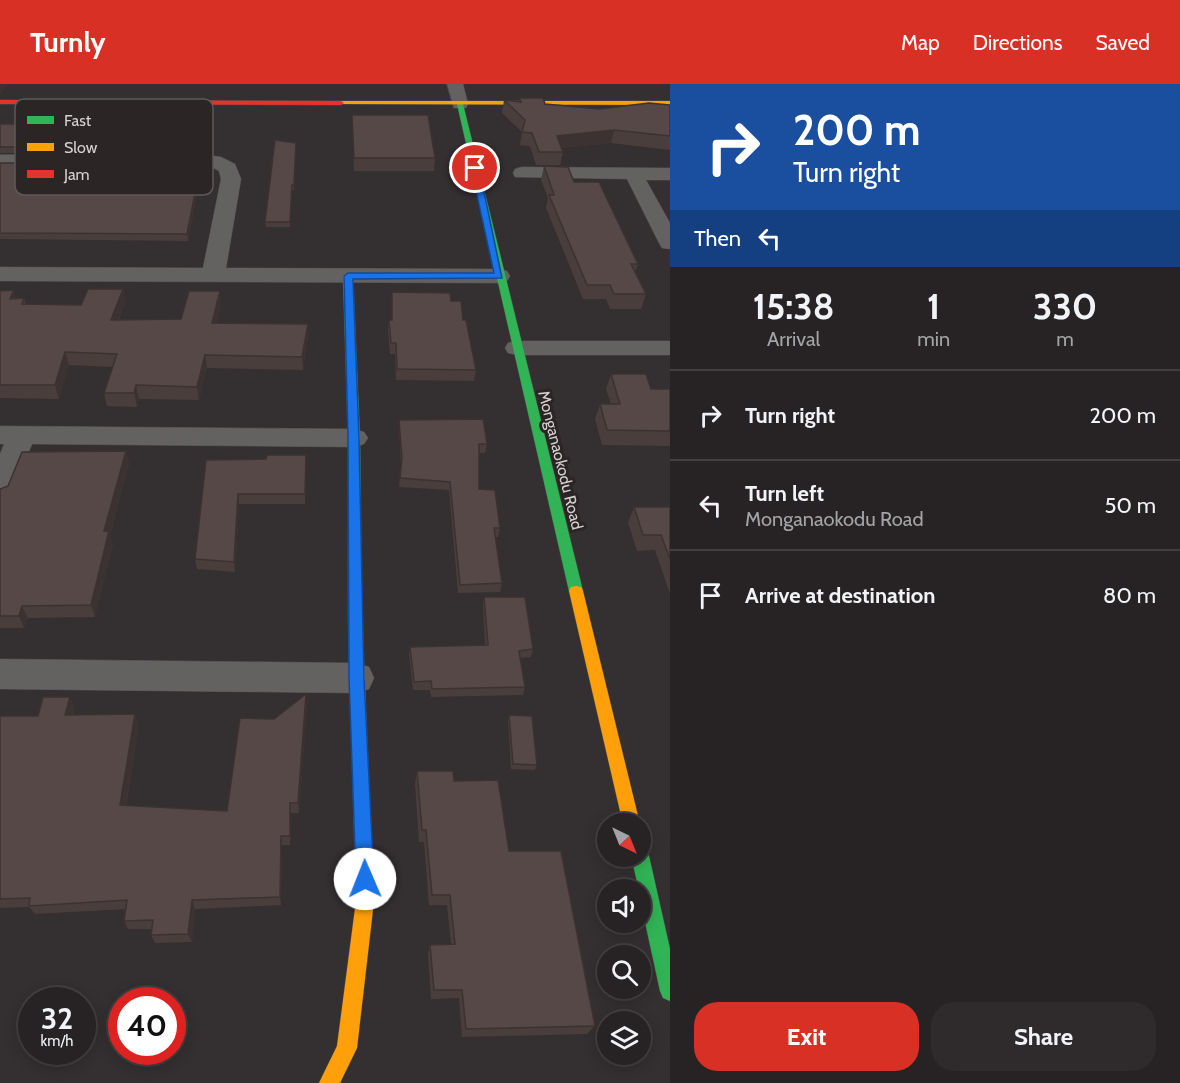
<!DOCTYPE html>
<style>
body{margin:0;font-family:Cabin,sans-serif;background:#2f2b2c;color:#f1f3f6;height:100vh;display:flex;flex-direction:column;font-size:22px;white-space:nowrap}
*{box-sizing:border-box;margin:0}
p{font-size:20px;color:#a4a4a6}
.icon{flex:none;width:33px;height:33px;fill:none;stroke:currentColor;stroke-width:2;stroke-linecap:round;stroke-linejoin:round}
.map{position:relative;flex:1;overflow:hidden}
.side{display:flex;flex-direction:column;background:#272324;width:510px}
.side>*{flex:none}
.banner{background:#1a4fa0;color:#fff;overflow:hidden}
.needle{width:39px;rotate:137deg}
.buttons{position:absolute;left:597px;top:729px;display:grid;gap:12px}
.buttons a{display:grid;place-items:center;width:54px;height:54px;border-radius:50%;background:#272324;box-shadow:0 3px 15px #0003,0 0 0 2px #434041;font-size:30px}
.speed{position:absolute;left:18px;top:903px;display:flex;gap:12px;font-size:30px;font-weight:700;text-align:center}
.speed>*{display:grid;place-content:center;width:78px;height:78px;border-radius:50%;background:#272324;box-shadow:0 3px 15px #0003,0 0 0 2px #434041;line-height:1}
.speed small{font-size:15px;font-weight:400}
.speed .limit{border:9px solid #d22;background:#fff;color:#111}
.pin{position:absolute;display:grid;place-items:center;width:51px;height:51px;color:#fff;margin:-26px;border:3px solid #fff;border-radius:50%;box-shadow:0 2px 6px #0007}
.me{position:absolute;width:66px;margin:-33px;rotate:359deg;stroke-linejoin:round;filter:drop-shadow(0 0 4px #0008)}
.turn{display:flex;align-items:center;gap:21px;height:126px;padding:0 24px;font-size:27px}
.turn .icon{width:78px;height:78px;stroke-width:2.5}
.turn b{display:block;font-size:42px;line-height:51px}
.then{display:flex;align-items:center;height:57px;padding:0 24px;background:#0003;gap:12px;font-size:22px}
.eta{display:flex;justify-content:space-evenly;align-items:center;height:102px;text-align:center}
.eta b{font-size:36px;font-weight:700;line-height:42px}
.button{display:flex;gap:12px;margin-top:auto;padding:12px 24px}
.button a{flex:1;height:69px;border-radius:24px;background:#d93025;color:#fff;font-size:24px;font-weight:700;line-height:69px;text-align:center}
.button a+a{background:#2f2b2c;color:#f1f3f6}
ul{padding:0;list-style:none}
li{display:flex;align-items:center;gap:18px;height:90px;padding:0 24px;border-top:2px solid #434041}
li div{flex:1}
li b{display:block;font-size:22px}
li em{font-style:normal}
header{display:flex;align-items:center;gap:36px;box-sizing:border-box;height:84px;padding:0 30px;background:#d93025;color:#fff}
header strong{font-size:28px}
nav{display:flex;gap:33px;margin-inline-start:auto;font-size:21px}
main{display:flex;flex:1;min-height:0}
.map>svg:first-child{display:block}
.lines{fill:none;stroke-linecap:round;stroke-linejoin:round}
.street-casing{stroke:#504d4d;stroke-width:1}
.fast-casing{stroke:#504d4d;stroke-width:1}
.slow-casing{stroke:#504d4d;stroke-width:1}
.jam-casing{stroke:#504d4d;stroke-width:1}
.street{fill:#646161;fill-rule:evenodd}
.fast{fill:#30b455;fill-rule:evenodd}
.slow{fill:#ff9f0a;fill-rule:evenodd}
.jam{fill:#e5322d;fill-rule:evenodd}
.wall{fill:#493e3c}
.shaded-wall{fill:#3c3231}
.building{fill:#554846;stroke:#3c3231;stroke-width:1.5}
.route{fill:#1a73e8;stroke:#114b97;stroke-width:1.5}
.labels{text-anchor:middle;stroke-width:6;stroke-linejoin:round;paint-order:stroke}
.street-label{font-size:16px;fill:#d6d1d1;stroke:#2b2525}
.key{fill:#2b2525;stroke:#5e5959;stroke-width:1.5}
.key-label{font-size:16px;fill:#d6d1d1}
</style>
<header>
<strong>Turnly</strong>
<nav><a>Map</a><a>Directions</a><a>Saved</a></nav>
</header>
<main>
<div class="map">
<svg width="670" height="999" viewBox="0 0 670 999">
<rect width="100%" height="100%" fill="#342f30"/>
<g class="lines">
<defs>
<path id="street" d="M447 0H463L468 20 466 24H454Z
M201 70 221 73 235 80 241 95 226 184 499 185 507 187 510 192 507 197 499 199 0 197V183L203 184 221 95 219 87 210 82 0 83V71Z
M522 83 670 84V96H646L670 139V165L662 164 659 159 627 95 515 93 513 89 515 85Z
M517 257H670V271H517L508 269 505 264 508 259Z
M0 342 354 345 364 348 368 354 364 360 354 363 32 360 11 414 0 417V370L4 360H0Z
M0 575 356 579 369 583 374 594 369 605 356 609 0 605Z"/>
<path id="fast" d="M460 18 463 20 583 507 581 511H571L569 507 457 20Z
M348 189 353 192 360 354 362 532 360 536H350L348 532V354L343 192Z
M640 764 646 766 649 772 670 865V917L663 914 660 907 640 815V806H639L631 772H640Z"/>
<path id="slow" d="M341 17H670V21L339 20Z
M576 502 581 503 583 507 640 740H623L569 507 571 503Z
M355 527 360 528 362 532 374 817 357 964 340 999H319L337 962 356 817 348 532 350 528Z"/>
<path id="jam" d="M0 16 341 17 344 19 341 21 0 20Z"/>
</defs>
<use href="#street" class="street-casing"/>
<use href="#fast" class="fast-casing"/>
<use href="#slow" class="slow-casing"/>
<use href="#jam" class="jam-casing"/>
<use href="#street" class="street"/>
<use href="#fast" class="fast"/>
<use href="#slow" class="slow"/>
<use href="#jam" class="jam"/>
</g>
<path class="wall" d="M519 14 545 20 599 25 670 21V66L611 59 562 64 563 68 560 81H536L530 62 520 61 522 48 502 29 504 16 519 17Z
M352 31 435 74 434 87H354Z
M0 40H208L209 46 205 68 0 69Z
M296 59 294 106H292L290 143H266L265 138Z
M201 78 202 84 188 157 0 155V79Z
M544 82 574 98 638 180 635 188 646 210 641 225H610L606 215H583L546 124 548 114 541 96Z
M123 205 125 218 119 236 181 235 221 220 217 239 308 253 303 286 207 284 199 316 139 315 137 323 107 322 104 309 113 283 69 281 59 315 0 314V207L16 215 24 214 26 220 81 221Z
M392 208 451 217 463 236 476 286 474 297 396 296 395 270H390L388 247 389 236H392Z
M611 290 651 305H670V362L602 361 595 335 600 320H611L606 305Z
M399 336 487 360 485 369H479V405L500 444 498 453H495L502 499 500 508 458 509 449 406 399 403 401 381 399 344Z
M126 367 129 380 110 452 113 460 95 533 28 534 24 544H0V405Z
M266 375 306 380 305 420H239L235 488 197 485 195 475 206 376Z
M634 423H670V510L655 466 637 467 628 439Z
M484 513 533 565 531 573 520 574 525 603 523 611 431 613 430 606H413L409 571 410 563 485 561 483 521Z
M70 613 74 623 73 631 135 630 139 641 126 722 227 727 274 635 307 621 299 729H291L290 761H282L281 821 195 825 192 858 155 859 151 851 152 845H128L124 837 126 825 35 830 29 823 0 824V632H38Z
M509 631 537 681 535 686 511 685 508 636Z
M417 687 454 697 509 767 595 942 587 950 462 953 459 914 431 915 428 870 430 861 451 860 447 821H429L424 758H419L415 700Z"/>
<path class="shaded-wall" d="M1 0H8L0 11V1Z
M208 40 209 46 205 68 204 62Z
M614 46 611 59 554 65 557 52Z
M201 78 202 84 188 157 187 150Z
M123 205 125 218 114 249 111 236Z
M14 206 18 220 10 215Z
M220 207 221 220 214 252 212 239Z
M308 240V253L303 286 302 273Z
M65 268 69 281 59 315 55 301Z
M205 271 207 284 199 316 197 303Z
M136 301 139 315 137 323 134 309Z
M126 367 129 380 110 452 113 460 95 533 91 521 104 447Z
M238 410 239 420 235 488 234 478Z
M22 522 28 534 24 544 19 532Z
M306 610 307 621 299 729 298 719Z
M70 613 74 623 70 641 65 631Z
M135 630 139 641 124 731 120 721Z
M290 719 291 729 290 761Z
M281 752 282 761 281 821 280 813Z
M192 816 195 825 192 858 188 850Z"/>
<path class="building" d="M519 14H543L545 20 599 25 649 19 670 21V52L614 46 557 52 563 68H539L532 49 522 48 525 36 504 16 521 18Z
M352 31H428L435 74H354Z
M0 40H208L204 62 0 63Z
M275 56 296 59 294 101H292L290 138H265Z
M201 78 187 150 0 149V79Z
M544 82 568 83 574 98H599L638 180H631L646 210H614L610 201H587L549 111H554Z
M88 205H123L111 236 181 235 189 207H220L212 239 308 240 302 273 205 271 197 303 136 301 134 309H104L117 270 65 268 55 301H0V207L14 206 10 215 24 214 22 220 81 221Z
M392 208 450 209 451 217H461L463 236H466L476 286 397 285 396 259H391L389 236H392Z
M611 290H646L651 305H670V347L607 346 600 320H620Z
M483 335 487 360H479V405L495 406 500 444H494L502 499 460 501 450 398 400 394 402 374 399 336Z
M126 367 104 447H109L91 521 22 522 19 532H0V405L8 402 22 368Z
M267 371H306L305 410H238L234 478 195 475 206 376 266 375Z
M634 423H670V475L661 451H643Z
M484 513H525L533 565 519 567 525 603 432 605 431 597 414 598 410 563 488 561Z
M306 610 298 719H290V752H281L280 813 192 816 188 850 151 851 153 836 124 837 127 816 29 822 30 814 0 815V632H38L43 613H70L65 631 135 630 120 721 227 727 240 634 274 635Z
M509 631 532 632 537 681 513 680Z
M417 687H453L454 697 498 696 509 767H561L595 942 466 945 462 906H434L430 861 455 860 450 811H432L426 746H422Z"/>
<path class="route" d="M475 82 479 84 502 194 353 195 359 354 364 594 374 795 371 802 365 804 358 802 356 795 349 594 348 354 344 192 348 189H494L471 84Z"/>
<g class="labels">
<g class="street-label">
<text transform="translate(561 376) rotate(76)" y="6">Monganaokodu Road</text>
</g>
</g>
<rect x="15" y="15" width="198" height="96" rx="9" class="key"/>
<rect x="27" y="32" width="27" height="8" fill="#30b455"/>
<rect x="27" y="59" width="27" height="8" fill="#ff9f0a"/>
<rect x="27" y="86" width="27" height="8" fill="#e5322d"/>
<g class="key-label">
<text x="64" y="42">Fast</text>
<text x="64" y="69">Slow</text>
<text x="64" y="96">Jam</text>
</g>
</svg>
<div class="buttons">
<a><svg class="needle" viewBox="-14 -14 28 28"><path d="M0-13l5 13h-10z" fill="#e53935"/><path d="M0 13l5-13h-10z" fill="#a4a4a6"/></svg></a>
<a><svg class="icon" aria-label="sound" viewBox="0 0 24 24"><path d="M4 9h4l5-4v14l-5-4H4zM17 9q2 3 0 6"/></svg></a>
<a><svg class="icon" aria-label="search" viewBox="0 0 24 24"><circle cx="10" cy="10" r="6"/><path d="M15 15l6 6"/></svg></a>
<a><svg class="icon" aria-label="layers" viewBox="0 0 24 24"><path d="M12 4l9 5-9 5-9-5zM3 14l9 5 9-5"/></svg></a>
</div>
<div class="speed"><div>32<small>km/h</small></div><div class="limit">40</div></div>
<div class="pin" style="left:475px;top:84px;background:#d93025"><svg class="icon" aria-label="arrive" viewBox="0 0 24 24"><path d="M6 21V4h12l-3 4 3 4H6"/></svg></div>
<svg class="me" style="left:365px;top:795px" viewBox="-20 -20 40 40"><circle r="19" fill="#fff"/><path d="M0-13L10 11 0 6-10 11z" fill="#1a73e8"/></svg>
</div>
<section class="side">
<div class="banner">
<div class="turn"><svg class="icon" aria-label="right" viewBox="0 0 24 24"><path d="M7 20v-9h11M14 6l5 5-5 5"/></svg><div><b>200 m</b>Turn right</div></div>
<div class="then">Then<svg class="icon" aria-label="left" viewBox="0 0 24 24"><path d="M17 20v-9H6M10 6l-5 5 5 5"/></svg></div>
</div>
<div class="eta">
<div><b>15:38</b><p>Arrival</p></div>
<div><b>1</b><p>min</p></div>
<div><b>330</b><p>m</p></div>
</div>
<ul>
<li><svg class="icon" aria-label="right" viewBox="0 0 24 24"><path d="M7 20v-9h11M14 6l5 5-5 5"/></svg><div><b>Turn right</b></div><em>200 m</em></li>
<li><svg class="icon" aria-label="left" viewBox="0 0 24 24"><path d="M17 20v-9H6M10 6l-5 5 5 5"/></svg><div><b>Turn left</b><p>Monganaokodu Road</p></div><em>50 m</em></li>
<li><svg class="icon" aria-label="arrive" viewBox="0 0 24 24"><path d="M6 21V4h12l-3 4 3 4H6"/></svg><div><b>Arrive at destination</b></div><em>80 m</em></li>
</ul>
<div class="button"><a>Exit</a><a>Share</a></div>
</section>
</main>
